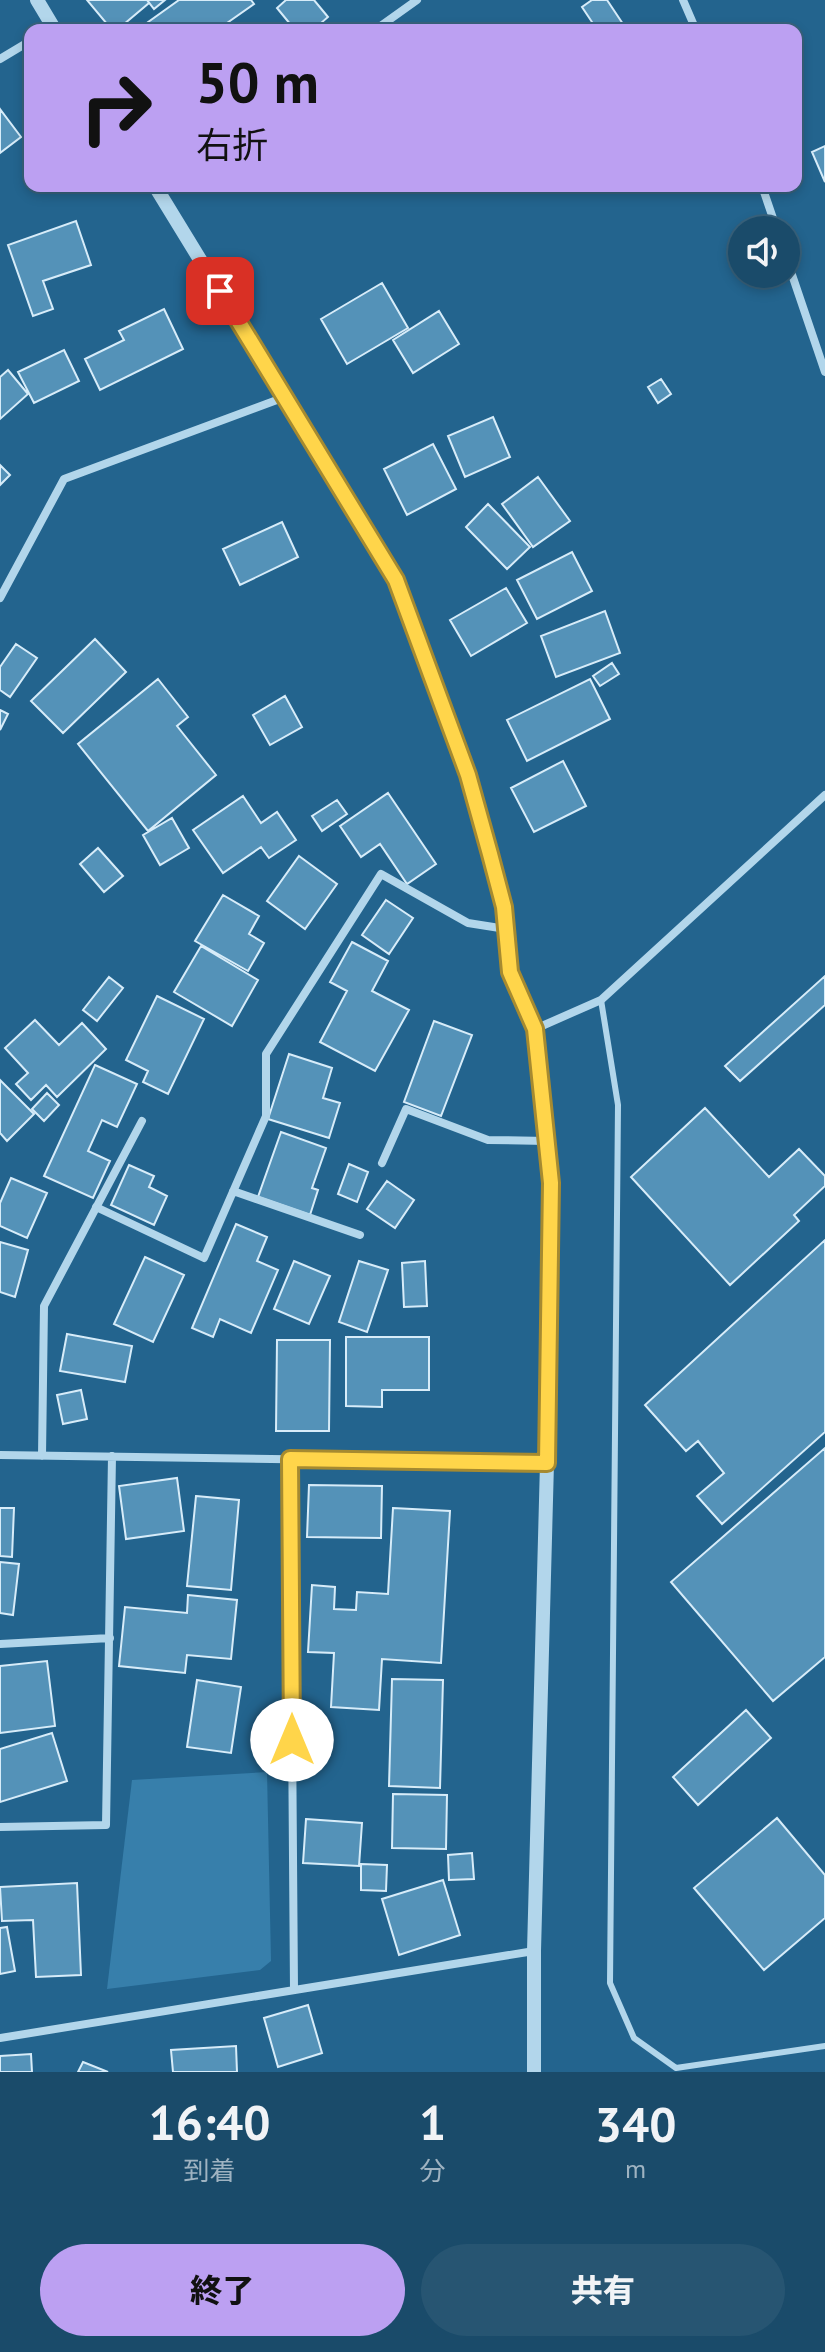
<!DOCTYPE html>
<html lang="ja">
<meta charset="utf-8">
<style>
body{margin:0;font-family:"PT Sans","Noto Sans JP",sans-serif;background:#275572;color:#f1f3f6;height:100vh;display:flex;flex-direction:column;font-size:30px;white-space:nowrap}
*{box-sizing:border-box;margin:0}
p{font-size:26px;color:#9fb3c1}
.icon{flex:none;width:44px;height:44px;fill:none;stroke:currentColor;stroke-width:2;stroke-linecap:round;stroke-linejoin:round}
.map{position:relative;height:2072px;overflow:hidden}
.drawer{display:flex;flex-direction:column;background:#1a4b6a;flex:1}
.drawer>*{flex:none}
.guide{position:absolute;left:24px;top:24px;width:778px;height:168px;border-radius:16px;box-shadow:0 4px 12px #0003,0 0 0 2px #38637e;background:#bca0f2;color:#111;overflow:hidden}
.tools{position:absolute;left:728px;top:216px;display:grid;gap:16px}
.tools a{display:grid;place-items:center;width:72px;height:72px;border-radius:50%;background:#1a4b6a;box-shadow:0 4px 12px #0003,0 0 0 2px #38637e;font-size:40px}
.pin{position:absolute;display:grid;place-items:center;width:68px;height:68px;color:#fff;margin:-34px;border-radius:16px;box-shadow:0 4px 12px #0006}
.me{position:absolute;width:88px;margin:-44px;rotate:0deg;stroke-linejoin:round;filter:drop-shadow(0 0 6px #0008)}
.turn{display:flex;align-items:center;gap:28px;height:168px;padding:0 40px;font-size:36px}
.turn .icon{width:104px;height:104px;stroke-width:2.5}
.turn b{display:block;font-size:56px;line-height:68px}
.eta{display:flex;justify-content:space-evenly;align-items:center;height:136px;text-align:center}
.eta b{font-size:48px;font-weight:800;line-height:56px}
.button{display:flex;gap:16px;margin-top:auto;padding:16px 40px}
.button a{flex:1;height:92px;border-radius:48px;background:#bca0f2;color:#111;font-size:32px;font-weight:800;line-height:92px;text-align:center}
.button a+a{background:#275572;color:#f1f3f6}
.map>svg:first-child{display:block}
.green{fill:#377fab}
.building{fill:#5492b8;stroke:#d7ecf9;stroke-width:2}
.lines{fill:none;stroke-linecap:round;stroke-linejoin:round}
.service{stroke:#b2d6eb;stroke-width:6}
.minor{stroke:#b2d6eb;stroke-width:8}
.tertiary{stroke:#b2d6eb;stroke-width:14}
.route-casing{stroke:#a68a30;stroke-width:20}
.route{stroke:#ffd54a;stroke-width:14}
</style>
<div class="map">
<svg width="825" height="2072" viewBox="0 0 825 2072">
<rect width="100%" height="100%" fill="#23648e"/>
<path class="green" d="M267 1772 271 1961 260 1970 107 1989 132 1780Z"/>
<path class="building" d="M87 0H147L149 3 117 30H112Z
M147 0H165L154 9Z
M179 0H251L254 4 217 30H137Z
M286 0H314L328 17 313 30H295L277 8Z
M592 0H607L627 30H594L596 28 582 7Z
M0 109 21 137 0 153Z
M825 146V182L812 152Z
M76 221 91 265 43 281 53 309 33 316 8 245Z
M382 283 408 328 347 364 321 319Z
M164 309 183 349 100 390 85 359 124 340 119 331Z
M439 311 459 344 413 373 393 340Z
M64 350 79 381 34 403 18 372Z
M8 370 28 394 0 419V377Z
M661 379 671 394 658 403 648 387Z
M493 417 510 457 465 477 448 436Z
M433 444 456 489 407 515 384 469Z
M0 465 10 475 0 485Z
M538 477 570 521 533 547 502 504Z
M488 504 530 547 507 569 466 527Z
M282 522 298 557 240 585 223 549Z
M572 552 592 591 537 619 517 580Z
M506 588 527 623 471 656 450 620Z
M605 611 620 653 556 677 541 636Z
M95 639 126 672 63 733 31 701Z
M16 644 37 658 10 697 0 690V667Z
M612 663 619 674 600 686 593 676Z
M158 679 188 717 177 726 216 775 148 831 78 744Z
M590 679 610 719 527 761 507 720Z
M285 696 302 727 270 745 253 715Z
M0 710 8 714 0 730Z
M563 761 586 806 534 832 511 788Z
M388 793 436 864 407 884 380 844 361 857 340 826Z
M243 796 261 823 277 812 296 840 269 858 261 847 223 873 193 830Z
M337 800 347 814 322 831 312 816Z
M172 818 189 848 160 865 143 835Z
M98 848 123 876 104 892 80 864Z
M299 856 337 884 305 929 267 901Z
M223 895 259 916 249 934 264 943 248 971 195 941Z
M386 900 413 918 389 954 362 935Z
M352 942 388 961 372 991 409 1010 375 1071 320 1042 347 991 330 982Z
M201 946 258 980 232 1026 174 992Z
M825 976V1005L740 1081 725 1066Z
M109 977 123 988 97 1021 83 1010Z
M157 996 204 1019 168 1094 143 1082 148 1071 126 1060Z
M35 1020 59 1045 82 1023 106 1049 57 1097 46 1085 31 1100 16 1084 28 1073 5 1048Z
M434 1021 472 1035 441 1116 404 1102Z
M289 1054 332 1068 323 1098 340 1103 329 1138 268 1119Z
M95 1065 137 1084 117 1127 102 1120 88 1151 110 1161 93 1198 44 1176Z
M0 1080 34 1114 7 1141 0 1133Z
M47 1093 59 1105 44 1121 32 1109Z
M705 1108 769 1177 799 1149 825 1176V1186L794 1215 799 1221 730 1285 631 1177Z
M281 1132 326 1148 312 1188 318 1190 310 1215 258 1197Z
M349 1164 368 1172 357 1202 338 1194Z
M129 1165 154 1176 149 1187 167 1196 154 1225 111 1205Z
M11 1178 47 1193 27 1238 0 1226V1203Z
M387 1181 414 1200 395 1228 367 1209Z
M236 1224 267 1237 257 1261 278 1270 251 1333 220 1319 213 1337 192 1328Z
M825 1240V1432L722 1524 697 1496 724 1473 698 1441 686 1451 645 1405Z
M0 1242 28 1250 15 1297 0 1292Z
M145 1257 184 1275 153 1342 114 1324Z
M294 1261 330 1276 309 1324 274 1309Z
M359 1261 388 1270 367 1332 339 1322Z
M425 1261 427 1306 404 1307 402 1263Z
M67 1334 132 1346 125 1382 60 1371Z
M346 1337H429V1390H382V1407L346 1406Z
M277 1340H330L329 1431H276Z
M81 1390 87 1419 63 1424 57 1395Z
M825 1448V1657L773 1701 671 1582Z
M177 1478 184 1531 126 1539 119 1486Z
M309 1485 382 1486 381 1538 307 1537Z
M196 1496 239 1500 231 1590 187 1586Z
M0 1508H14L12 1557 0 1556Z
M393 1508 450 1511 441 1663 382 1659 379 1710 331 1707 334 1653 308 1652 312 1585 335 1587 334 1609 356 1610 357 1592 388 1594Z
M0 1562 19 1564 13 1615 0 1613Z
M188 1595 237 1600 231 1659 187 1655 185 1673 119 1666 125 1607 187 1613Z
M47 1661 55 1726 0 1733V1666Z
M392 1679 443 1680 440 1788 389 1786Z
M197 1680 241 1687 231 1753 187 1747Z
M746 1710 771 1738 698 1805 673 1777Z
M52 1733 67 1781 0 1802V1749Z
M393 1794 447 1795 446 1849 392 1848Z
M777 1818 825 1875V1918L764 1970 694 1888Z
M306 1819 362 1823 359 1866 303 1863Z
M472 1853 474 1879 449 1880 448 1855Z
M361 1864 387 1865 386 1891 361 1890Z
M443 1880 460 1935 399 1955 382 1899Z
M77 1883 81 1975 36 1977 33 1920 2 1921 0 1887Z
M7 1927 15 1971 0 1974V1928Z
M308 2005 322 2053 278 2067 264 2018Z
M236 2046 237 2072H173L171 2050Z
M31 2054 32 2072H0V2056Z
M83 2062 108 2072H78Z"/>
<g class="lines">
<path class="service" d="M601 1000 618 1105 610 1983 634 2038 676 2068 825 2046"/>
<path class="minor" d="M683 0 696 30
M375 30 417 0
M0 59 30 41
M762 186 777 230
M786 257 825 372
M0 598 64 479 285 397
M535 1029 601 1000 825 795
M382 1163 406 1109 488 1140 547 1141
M233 1191 360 1235
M96 1207 204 1258 266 1116V1054L381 874 468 923 506 929
M0 1455 547 1463
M42 1456 44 1306 142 1121
M290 1459 294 1990
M0 1644 110 1638
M0 1827 106 1825 112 1456
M0 2038 534 1951"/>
<path class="tertiary" d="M37 0 55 30
M155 186 396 580 468 775 504 907 510 972 535 1029 551 1183 547 1463 534 1951V2072"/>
</g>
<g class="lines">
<defs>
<path id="route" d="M220 291 396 580 468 775 490 854 504 907 510 972 535 1029 551 1183 547 1463 290 1459 292 1740"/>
</defs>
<use href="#route" class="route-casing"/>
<use href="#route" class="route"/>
</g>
</svg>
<div class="tools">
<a><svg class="icon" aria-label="sound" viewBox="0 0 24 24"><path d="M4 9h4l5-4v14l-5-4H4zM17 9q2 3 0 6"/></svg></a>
</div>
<div class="pin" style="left:220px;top:291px;background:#d93025"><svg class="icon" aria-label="arrive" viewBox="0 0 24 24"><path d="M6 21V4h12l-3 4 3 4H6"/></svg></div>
<svg class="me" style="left:292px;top:1740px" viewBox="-20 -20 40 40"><circle r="19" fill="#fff"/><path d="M0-13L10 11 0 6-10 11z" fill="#ffd54a"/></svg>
<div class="guide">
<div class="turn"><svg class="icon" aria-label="right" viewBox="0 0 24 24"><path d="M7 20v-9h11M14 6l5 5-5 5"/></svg><div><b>50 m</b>右折</div></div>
</div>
</div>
<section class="drawer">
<div class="eta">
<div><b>16:40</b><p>到着</p></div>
<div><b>1</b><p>分</p></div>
<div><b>340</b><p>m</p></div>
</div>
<div class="button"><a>終了</a><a>共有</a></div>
</section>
